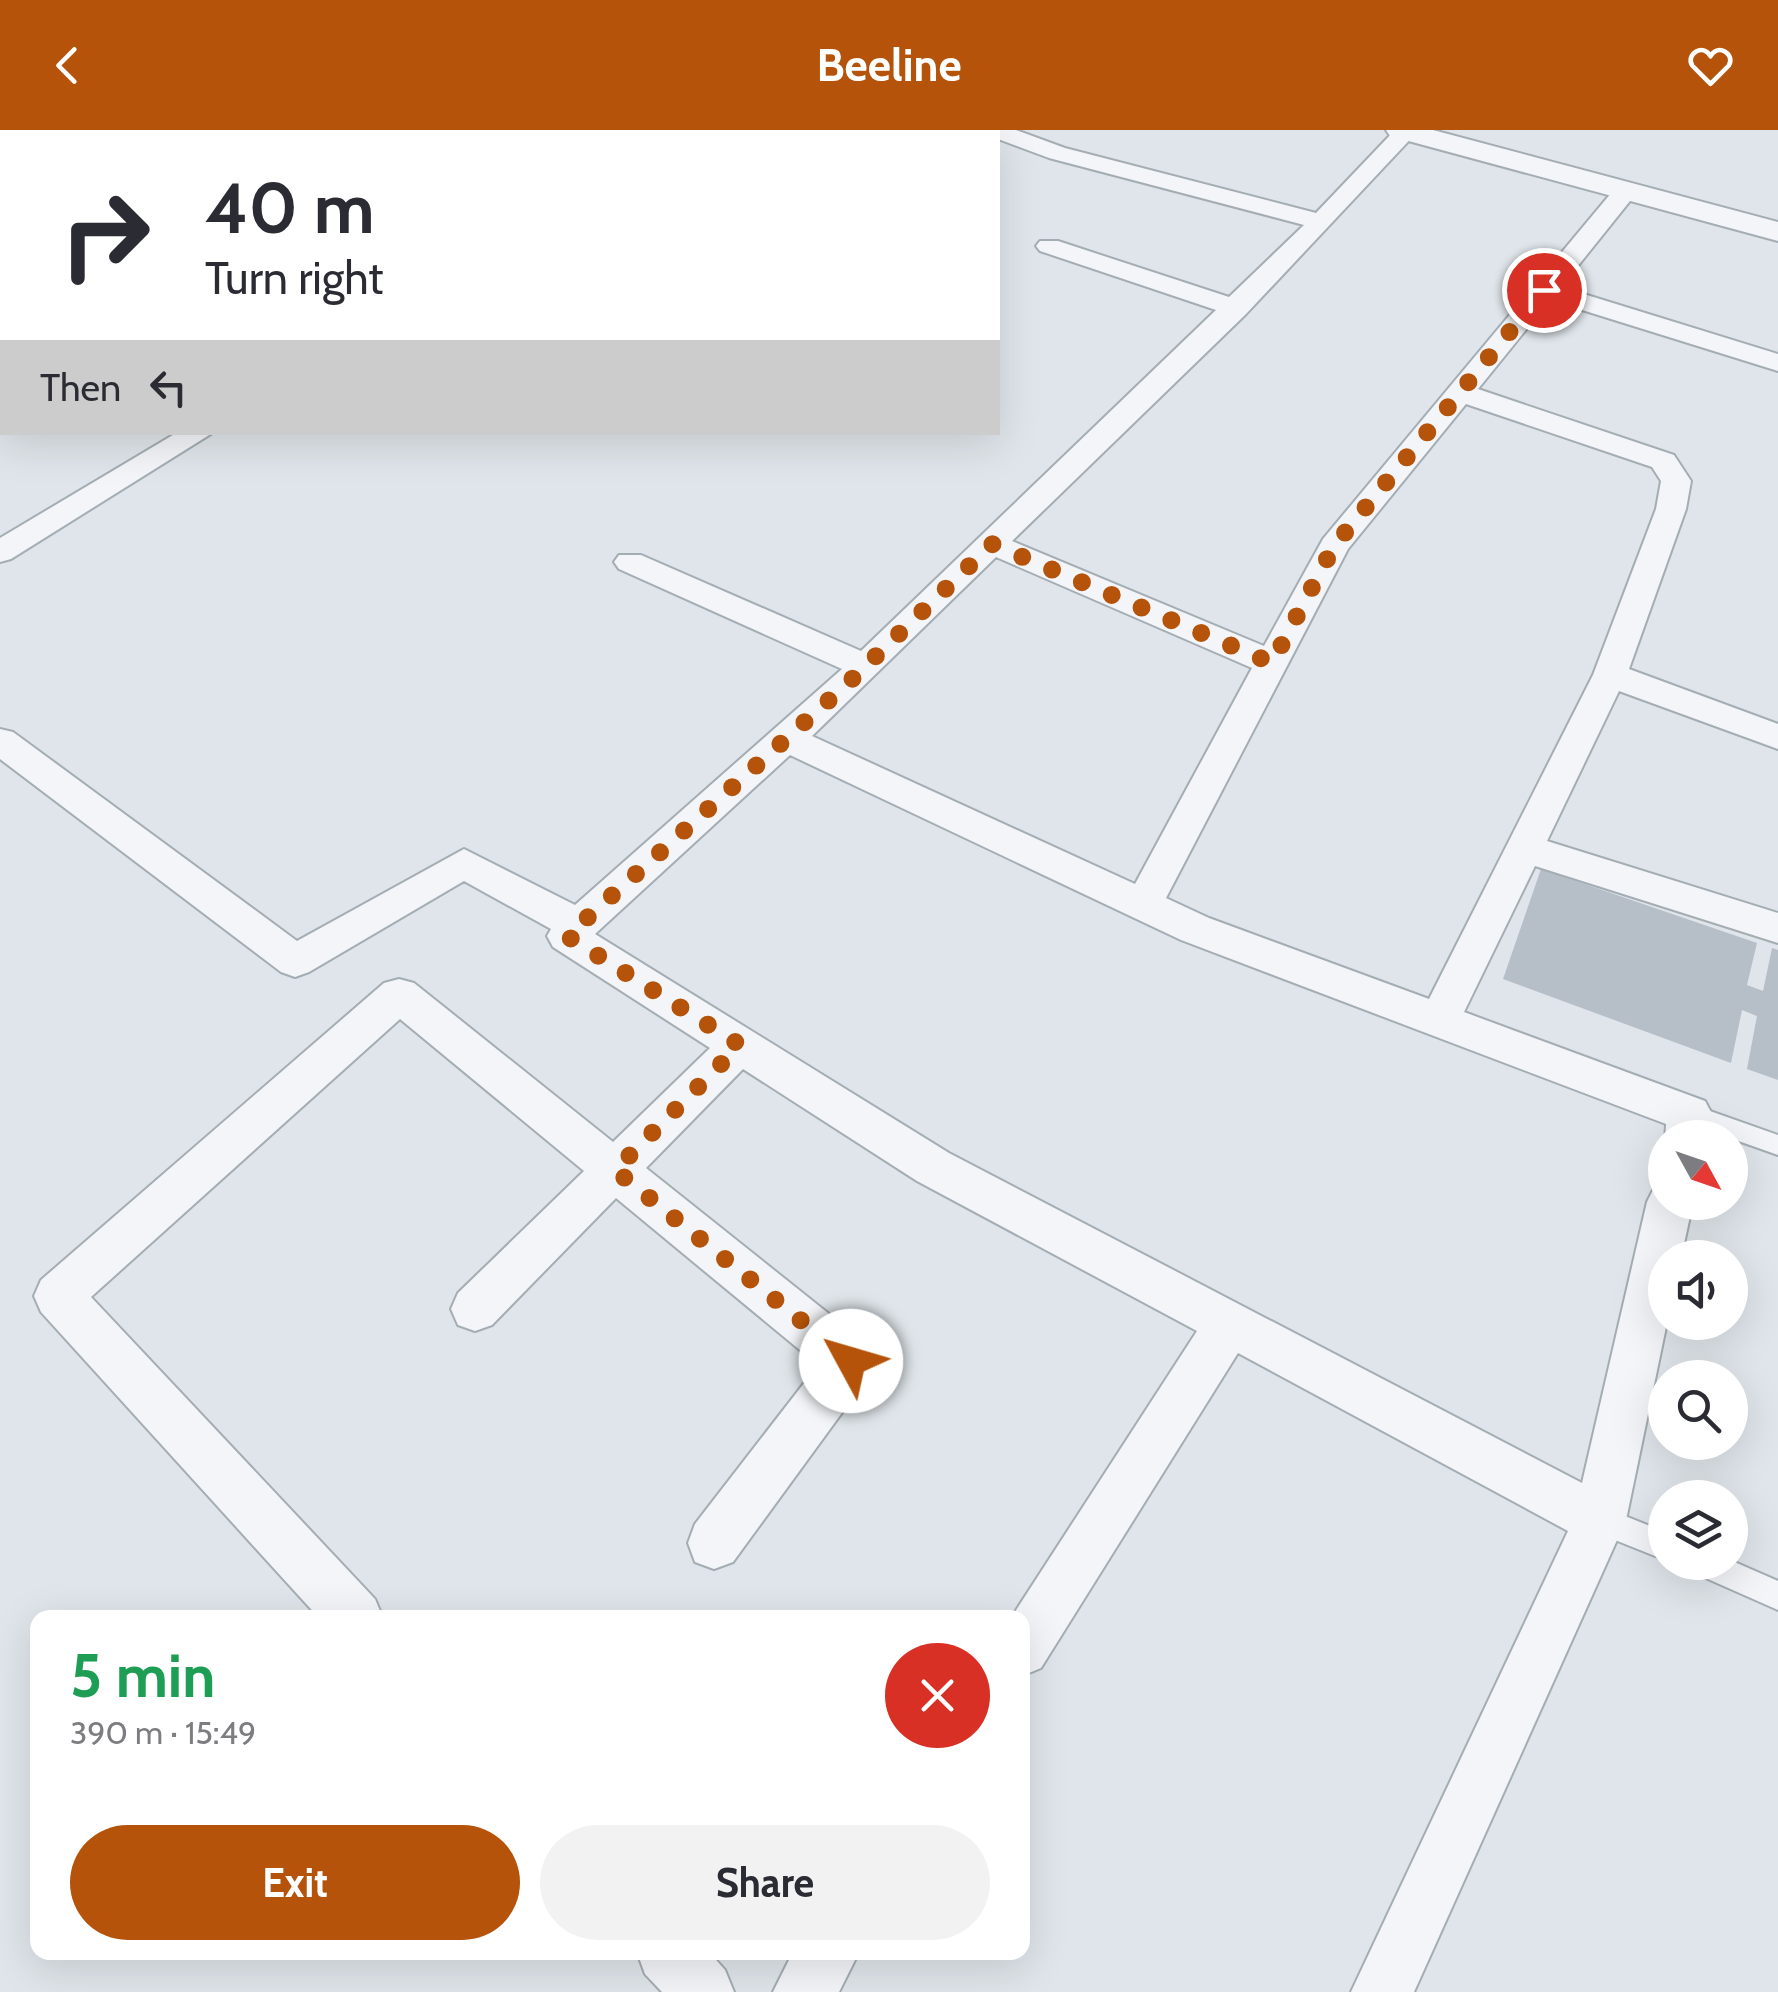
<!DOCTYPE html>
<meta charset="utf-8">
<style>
body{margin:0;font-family:Cabin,sans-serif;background:#f2f2f3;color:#2b2b33;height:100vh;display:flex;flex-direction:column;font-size:38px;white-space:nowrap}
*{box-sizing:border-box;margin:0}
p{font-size:32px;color:#7c7c81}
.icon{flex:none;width:55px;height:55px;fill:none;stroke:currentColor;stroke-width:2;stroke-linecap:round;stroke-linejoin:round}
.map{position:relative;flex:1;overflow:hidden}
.sheet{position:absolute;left:30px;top:1480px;width:1000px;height:350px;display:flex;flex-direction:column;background:#fff;border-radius:20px;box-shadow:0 10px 40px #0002}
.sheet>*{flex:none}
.banner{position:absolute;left:0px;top:0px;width:1000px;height:305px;box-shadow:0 10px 40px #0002;background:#fff;color:#2b2b33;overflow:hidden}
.needle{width:65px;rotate:130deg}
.buttons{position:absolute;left:1648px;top:990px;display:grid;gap:20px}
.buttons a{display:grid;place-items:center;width:100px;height:100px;border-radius:50%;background:#fff;box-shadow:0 10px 40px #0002;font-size:50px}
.pin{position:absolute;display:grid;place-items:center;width:85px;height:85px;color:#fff;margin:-42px;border:5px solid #fff;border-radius:50%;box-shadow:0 2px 10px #0007}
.me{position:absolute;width:110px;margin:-55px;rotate:309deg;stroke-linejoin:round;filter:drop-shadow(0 0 8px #0008)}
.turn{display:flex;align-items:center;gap:35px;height:210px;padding:0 40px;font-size:45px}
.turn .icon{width:130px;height:130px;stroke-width:2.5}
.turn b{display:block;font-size:70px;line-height:85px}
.then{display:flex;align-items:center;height:95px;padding:0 40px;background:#0003;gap:20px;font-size:38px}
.round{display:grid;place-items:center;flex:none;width:105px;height:105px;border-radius:52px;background:#f2f2f3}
.summary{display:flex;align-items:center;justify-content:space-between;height:170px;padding:0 40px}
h1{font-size:60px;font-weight:800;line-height:75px;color:#1e9e55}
.cta{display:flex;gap:20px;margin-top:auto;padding:20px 40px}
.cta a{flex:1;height:115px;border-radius:60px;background:#b45309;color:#fff;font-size:40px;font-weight:800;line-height:115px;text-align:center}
.cta a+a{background:#f2f2f3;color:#2b2b33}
header{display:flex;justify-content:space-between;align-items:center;height:130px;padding:0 40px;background:#b45309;color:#fff;font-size:45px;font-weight:800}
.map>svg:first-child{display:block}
.building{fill:#b6bfc7}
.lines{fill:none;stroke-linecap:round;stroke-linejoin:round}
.service-casing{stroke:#a4adb4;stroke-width:4}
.minor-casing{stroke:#a4adb4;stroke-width:4}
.tertiary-casing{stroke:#a4adb4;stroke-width:4}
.service{fill:#f3f5f8;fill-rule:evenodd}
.minor{fill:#f3f5f8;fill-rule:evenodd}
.tertiary{fill:#f3f5f8;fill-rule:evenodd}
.route{stroke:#b45309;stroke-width:18;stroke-dasharray:0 32.4}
</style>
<header><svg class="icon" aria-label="back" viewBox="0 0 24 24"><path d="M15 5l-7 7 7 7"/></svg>Beeline<svg class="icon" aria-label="heart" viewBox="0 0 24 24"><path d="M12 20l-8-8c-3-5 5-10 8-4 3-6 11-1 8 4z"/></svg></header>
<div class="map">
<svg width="1778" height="1862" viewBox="0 0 1778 1862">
<rect width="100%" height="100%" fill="#dfe5ea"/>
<path class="building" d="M1541 739 1757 813 1747 855 1763 861 1772 818 1778 820V950L1747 939 1757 886 1742 880 1731 933 1503 849Z"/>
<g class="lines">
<defs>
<path id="service" d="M1690 974 1778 1005V1025L1682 991 1678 984 1682 977Z
M1600 1376 1665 1402V1430L1590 1400 1586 1390 1590 1380Z
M1730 1430 1778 1451V1480L1692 1442 1688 1432Z"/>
<path id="minor" d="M131 0H157L159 2H132Z
M521 0H550L552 2H522Z
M983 0H1016L1065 18 1316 83 1395 0H1419L1246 184 1012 411 1264 516 1323 409 1617 56H1635L1638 61 1561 157 1778 224V241L1550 170 1478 259 1674 325 1691 351 1686 379 1629 539 1778 594V619L1619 561 1547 711 1778 783V813L1535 736 1464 882 1705 971 1712 984 1707 1008H1665V1012L1666 994 1181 810 790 625 595 804 949 1023 1582 1353 1647 1072 1654 1058 1665 1054V1072H1693L1681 1128H1665L1667 1192 1626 1390 1414 1862H1351L1568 1401 1238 1223 1041 1538 1022 1546V1488H1011L1197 1201 917 1051 743 939 646 1038 868 1215 875 1231 868 1247 733 1432 714 1439 695 1432 688 1413 695 1394 818 1235 616 1068 492 1195 475 1201 458 1195 451 1179 458 1163 584 1041 400 889 91 1167 375 1469 383 1488H319L41 1182 34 1166 41 1150 384 853 399 849 414 853 613 1012 710 918 553 817 547 806 551 799 464 751 309 842 295 847 281 842 0 629V599L13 602 297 811 464 719 575 775 842 539 619 439 614 432 619 425H641L861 521 1216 180 1040 121 1036 116 1040 111H1058L1229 167 1304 95 1049 28 998 9V2ZM1466 274 1652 337 1661 351 1656 379 1593 545 1429 869 1209 788 1166 768 1348 419ZM996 427 1252 538 1135 754 812 606Z
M0 62H2V78H0Z
M178 302H214L11 429 0 432V408Z
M637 1822H709L725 1840 734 1862H662L645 1844Z
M793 1822H859L839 1862H773Z"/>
<path id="tertiary" d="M1386 0H1433L1778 92V111L1390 6Z"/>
</defs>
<use href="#service" class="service-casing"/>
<use href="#minor" class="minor-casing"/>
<use href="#tertiary" class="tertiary-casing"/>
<use href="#service" class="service"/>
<use href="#minor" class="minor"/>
<use href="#tertiary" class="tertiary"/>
</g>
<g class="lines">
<path class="route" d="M851 1231 615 1040 740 915 567 806 848 553 992 414 1272 533 1334 416 1544 160"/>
</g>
</svg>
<div class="buttons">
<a><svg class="needle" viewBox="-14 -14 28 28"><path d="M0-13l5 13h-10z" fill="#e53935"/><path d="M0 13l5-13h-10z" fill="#7c7c81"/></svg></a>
<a><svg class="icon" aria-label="sound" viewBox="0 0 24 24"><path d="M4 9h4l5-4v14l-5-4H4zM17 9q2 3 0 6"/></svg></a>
<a><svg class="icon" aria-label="search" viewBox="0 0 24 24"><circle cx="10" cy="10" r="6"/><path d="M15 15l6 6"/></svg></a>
<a><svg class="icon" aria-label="layers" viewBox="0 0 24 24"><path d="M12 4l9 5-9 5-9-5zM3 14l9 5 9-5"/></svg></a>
</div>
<div class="pin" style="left:1544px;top:160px;background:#d93025"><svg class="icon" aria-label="arrive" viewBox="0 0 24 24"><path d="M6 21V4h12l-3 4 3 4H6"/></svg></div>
<svg class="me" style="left:851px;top:1231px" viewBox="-20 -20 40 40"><circle r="19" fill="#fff"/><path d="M0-13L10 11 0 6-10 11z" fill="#b45309"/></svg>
<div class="banner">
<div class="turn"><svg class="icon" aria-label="right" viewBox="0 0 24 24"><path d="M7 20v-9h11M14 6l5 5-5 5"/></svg><div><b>40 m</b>Turn right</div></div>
<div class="then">Then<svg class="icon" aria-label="left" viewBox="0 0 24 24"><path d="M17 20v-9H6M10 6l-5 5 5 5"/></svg></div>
</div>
<section class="sheet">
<div class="summary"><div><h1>5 min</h1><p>390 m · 15:49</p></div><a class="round" style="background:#d93025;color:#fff"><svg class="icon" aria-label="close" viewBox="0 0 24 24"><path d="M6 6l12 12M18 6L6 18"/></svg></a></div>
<div class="cta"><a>Exit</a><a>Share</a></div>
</section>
</div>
